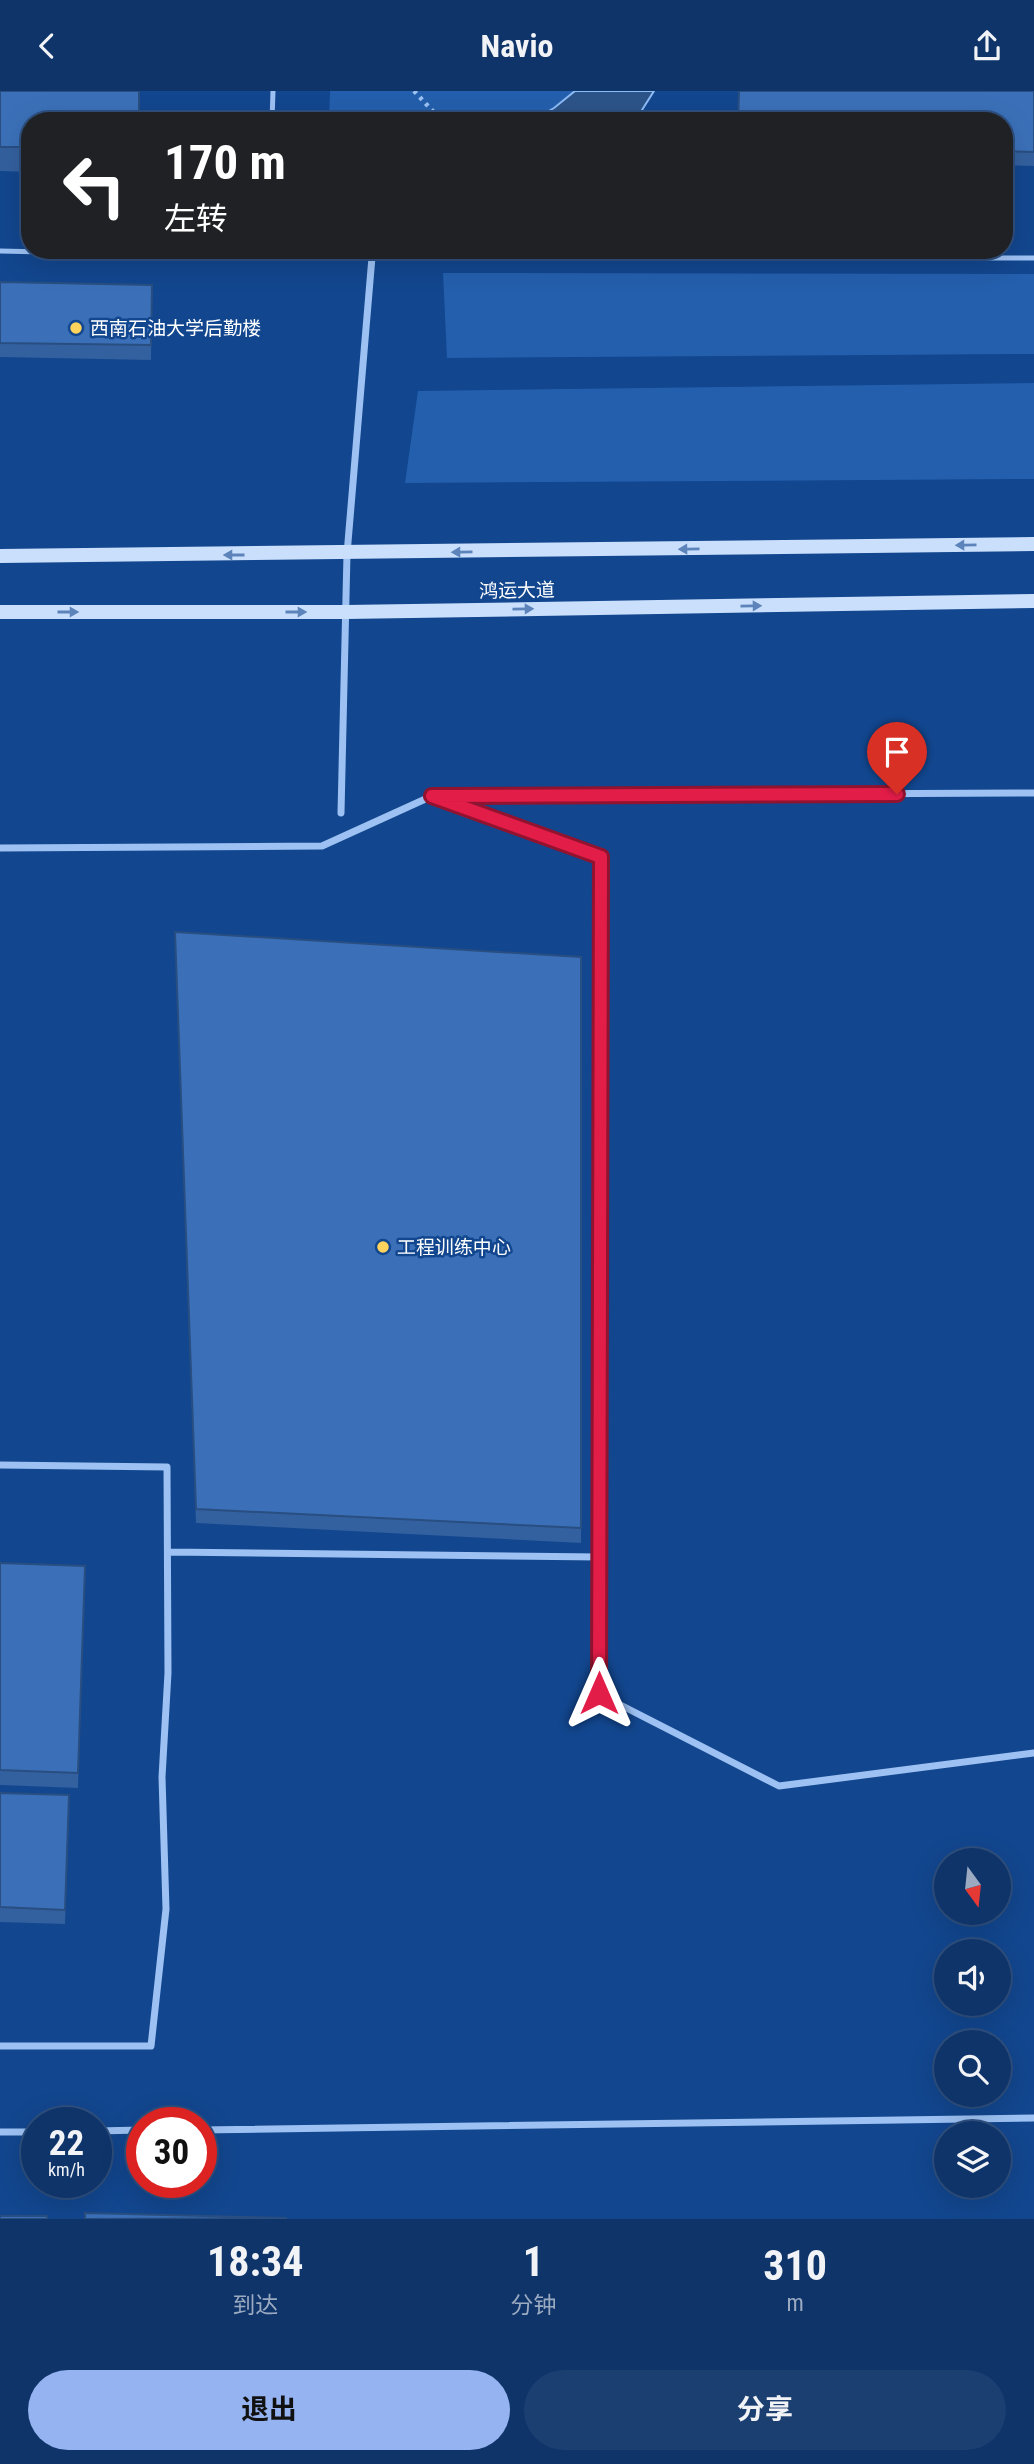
<!DOCTYPE html>
<html lang="zh">
<meta charset="utf-8">
<style>
body{margin:0;font-family:"Roboto Condensed","Noto Sans SC",sans-serif;background:#1c3f72;color:#f1f3f6;height:100vh;display:flex;flex-direction:column;font-size:26px;white-space:nowrap}
*{box-sizing:border-box;margin:0}
p{font-size:23px;color:#9baac1}
.icon{flex:none;width:38px;height:38px;fill:none;stroke:currentColor;stroke-width:2;stroke-linecap:round;stroke-linejoin:round}
.map{position:relative;height:2128px;overflow:hidden}
.details{display:flex;flex-direction:column;background:#0e346a;flex:1}
.details>*{flex:none}
.top-card{position:absolute;left:21px;top:21px;width:992px;height:147px;border-radius:28px;box-shadow:0 7px 28px #0002,0 0 0 2px #2e4f7e;background:#202124;color:#fff;overflow:hidden}
.needle{width:46px;rotate:165deg}
.fabs{position:absolute;left:934px;top:1757px;display:grid;gap:14px}
.fabs a{display:grid;place-items:center;width:77px;height:77px;border-radius:50%;background:#0e346a;box-shadow:0 7px 28px #0002,0 0 0 2px #2e4f7e;font-size:35px}
.speed{position:absolute;left:21px;top:2016px;display:flex;gap:14px;font-size:35px;font-weight:700;text-align:center}
.speed>*{display:grid;place-content:center;width:91px;height:91px;border-radius:50%;background:#0e346a;box-shadow:0 7px 28px #0002,0 0 0 2px #2e4f7e;line-height:1}
.speed small{font-size:18px;font-weight:400}
.speed .limit{border:10px solid #d22;background:#fff;color:#111}
.pin{position:absolute;display:grid;place-items:center;width:60px;height:60px;color:#fff;margin:-72px -30px;border-radius:50% 50% 50% 0;rotate:-45deg;box-shadow:0 0 7px #0007}
.pin .icon{rotate:45deg}
.me{position:absolute;width:77px;margin:-38px;rotate:0deg;stroke-linejoin:round;filter:drop-shadow(0 0 5px #0008)}
.turn{display:flex;align-items:center;gap:24px;height:147px;padding:0 28px;font-size:32px}
.turn .icon{width:91px;height:91px;stroke-width:2.5}
.turn b{display:block;font-size:49px;line-height:60px}
.eta{display:flex;justify-content:space-evenly;align-items:center;height:119px;text-align:center}
.eta b{font-size:42px;font-weight:700;line-height:49px}
.cta{display:flex;gap:14px;margin-top:auto;padding:14px 28px}
.cta a{flex:1;height:80px;border-radius:42px;background:#95b2f1;color:#111;font-size:28px;font-weight:700;line-height:80px;text-align:center}
.cta a+a{background:#1c3f72;color:#f1f3f6}
header{display:flex;justify-content:space-between;align-items:center;height:91px;padding:0 28px;background:#0e346a;font-size:32px;font-weight:700}
.map>svg:first-child{display:block}
.green{fill:#245fad}
.water{fill:#2d5489;stroke:#8dbbf5;stroke-width:2}
.lines{fill:none;stroke-linecap:round;stroke-linejoin:round}
.path{stroke:#9cc1f2;stroke-width:4.5;stroke-dasharray:3.5 5;stroke-linecap:butt}
.service{stroke:#9cc1f2;stroke-width:5}
.minor{stroke:#9cc1f2;stroke-width:7}
.secondary{stroke:#cadffc;stroke-width:14}
.wall{fill:#33609e}
.building{fill:#3b70b8;stroke:#294e81;stroke-width:2}
.oneway{fill:#5c83ba}
.route-casing{stroke:#92132f;stroke-width:18}
.route{stroke:#e11d48;stroke-width:12}
.poi-dot{fill:#ffd35c;stroke:#12468e;stroke-width:2.5}
.labels{text-anchor:middle;stroke-width:5;stroke-linejoin:round;paint-order:stroke}
.poi-label{font-size:19px;fill:#fff;stroke:#12468e;text-anchor:start}
.street-label{font-size:19px;fill:#fff;stroke:#12468e}
</style>
<header><svg class="icon" aria-label="back" viewBox="0 0 24 24"><path d="M15 5l-7 7 7 7"/></svg>Navio<svg class="icon" aria-label="share" viewBox="0 0 24 24"><path d="M12 15V3M7 8l5-5 5 5M5 13v7h14v-7"/></svg></header>
<div class="map">
<svg width="1034" height="2128" viewBox="0 0 1034 2128">
<rect width="100%" height="100%" fill="#12468e"/>
<path class="green" d="M330 0H575L554 17 531 30H329Z
M443 182 1034 183V263L447 267Z
M1034 292V388L405 392 418 300Z"/>
<path class="water" d="M575 0H654L635 30H531L554 17Z"/>
<g class="lines">
<path class="path" d="M414 0 442 30"/>
<path class="service" d="M272 30 273 0
M0 160 267 166 1034 167"/>
<path class="minor" d="M437 707 601 766 599 1466
M341 722 347 463 372 166
M0 757 322 755 432 705 1034 702
M0 1374 167 1376 168 1582 162 1686 166 1818 151 1955H0
M168 1461 599 1466V1603L779 1695 1034 1662
M201 2039 1034 2027
M96 2040 142 2039
M0 2041H37"/>
<path class="secondary" d="M0 465 1034 453
M0 521H346L1034 510"/>
</g>
<path class="wall" d="M0 0 30 30V81L0 80Z
M1034 0V75L1004 74V30Z
M0 191 152 194 151 269 0 266Z
M175 841 581 866V1452L196 1432Z
M0 1472 85 1475 78 1697 0 1694Z
M0 1702 69 1719 65 1833 0 1831Z"/>
<path class="building" d="M0 0H139V30H30V56H0Z
M739 0H1034V61L1004 60V30H738Z
M0 191 152 194 151 254 0 252Z
M175 841 581 866V1437L196 1418Z
M0 1472 85 1475 78 1682 0 1679Z
M0 1702 69 1704 65 1819 0 1816Z
M85 2122 287 2127 85 2128Z
M0 2125H47V2128H0Z"/>
<defs><path id="oneway-solid" d="M-6-.8H1V-3.2L6.5 0L1 3.2V.8H-6Z" transform="scale(1.75)"/></defs>
<g class="oneway">
<use href="#oneway-solid" transform="translate(966 454) rotate(179)"/>
<use href="#oneway-solid" transform="translate(689 458) rotate(179)"/>
<use href="#oneway-solid" transform="translate(462 461) rotate(179)"/>
<use href="#oneway-solid" transform="translate(234 464) rotate(180)"/>
<use href="#oneway-solid" transform="translate(751 515) rotate(-1)"/>
<use href="#oneway-solid" transform="translate(523 518) rotate(-1)"/>
<use href="#oneway-solid" transform="translate(68 521)"/>
<use href="#oneway-solid" transform="translate(296 521)"/>
</g>
<g class="lines">
<defs>
<path id="route" d="M599 1602 601 766 432 705 897 703"/>
</defs>
<use href="#route" class="route-casing"/>
<use href="#route" class="route"/>
</g>
<g class="poi-dot">
<circle cx="76" cy="237" r="7"/>
<circle cx="383" cy="1156" r="7"/>
</g>
<g class="labels">
<g class="poi-label">
<text x="90" y="244">西南石油大学后勤楼</text>
<text x="397" y="1163">工程训练中心</text>
</g>
<g class="street-label">
<text transform="translate(517 499) rotate(-1)" y="7">鸿运大道</text>
</g>
</g>
</svg>
<div class="fabs">
<a><svg class="needle" viewBox="-14 -14 28 28"><path d="M0-13l5 13h-10z" fill="#e53935"/><path d="M0 13l5-13h-10z" fill="#9baac1"/></svg></a>
<a><svg class="icon" aria-label="sound" viewBox="0 0 24 24"><path d="M4 9h4l5-4v14l-5-4H4zM17 9q2 3 0 6"/></svg></a>
<a><svg class="icon" aria-label="search" viewBox="0 0 24 24"><circle cx="10" cy="10" r="6"/><path d="M15 15l6 6"/></svg></a>
<a><svg class="icon" aria-label="layers" viewBox="0 0 24 24"><path d="M12 4l9 5-9 5-9-5zM3 14l9 5 9-5"/></svg></a>
</div>
<div class="speed"><div>22<small>km/h</small></div><div class="limit">30</div></div>
<div class="pin" style="left:897px;top:703px;background:#d93025"><svg class="icon" aria-label="arrive" viewBox="0 0 24 24"><path d="M6 21V4h12l-3 4 3 4H6"/></svg></div>
<svg class="me" style="left:599px;top:1602px" viewBox="-20 -20 40 40"><path d="M0-17L14 15 0 8-14 15z" fill="#e11d48" stroke="#fff" stroke-width="4"/></svg>
<div class="top-card">
<div class="turn"><svg class="icon" aria-label="left" viewBox="0 0 24 24"><path d="M17 20v-9H6M10 6l-5 5 5 5"/></svg><div><b>170 m</b>左转</div></div>
</div>
</div>
<section class="details">
<div class="eta">
<div><b>18:34</b><p>到达</p></div>
<div><b>1</b><p>分钟</p></div>
<div><b>310</b><p>m</p></div>
</div>
<div class="cta"><a>退出</a><a>分享</a></div>
</section>
